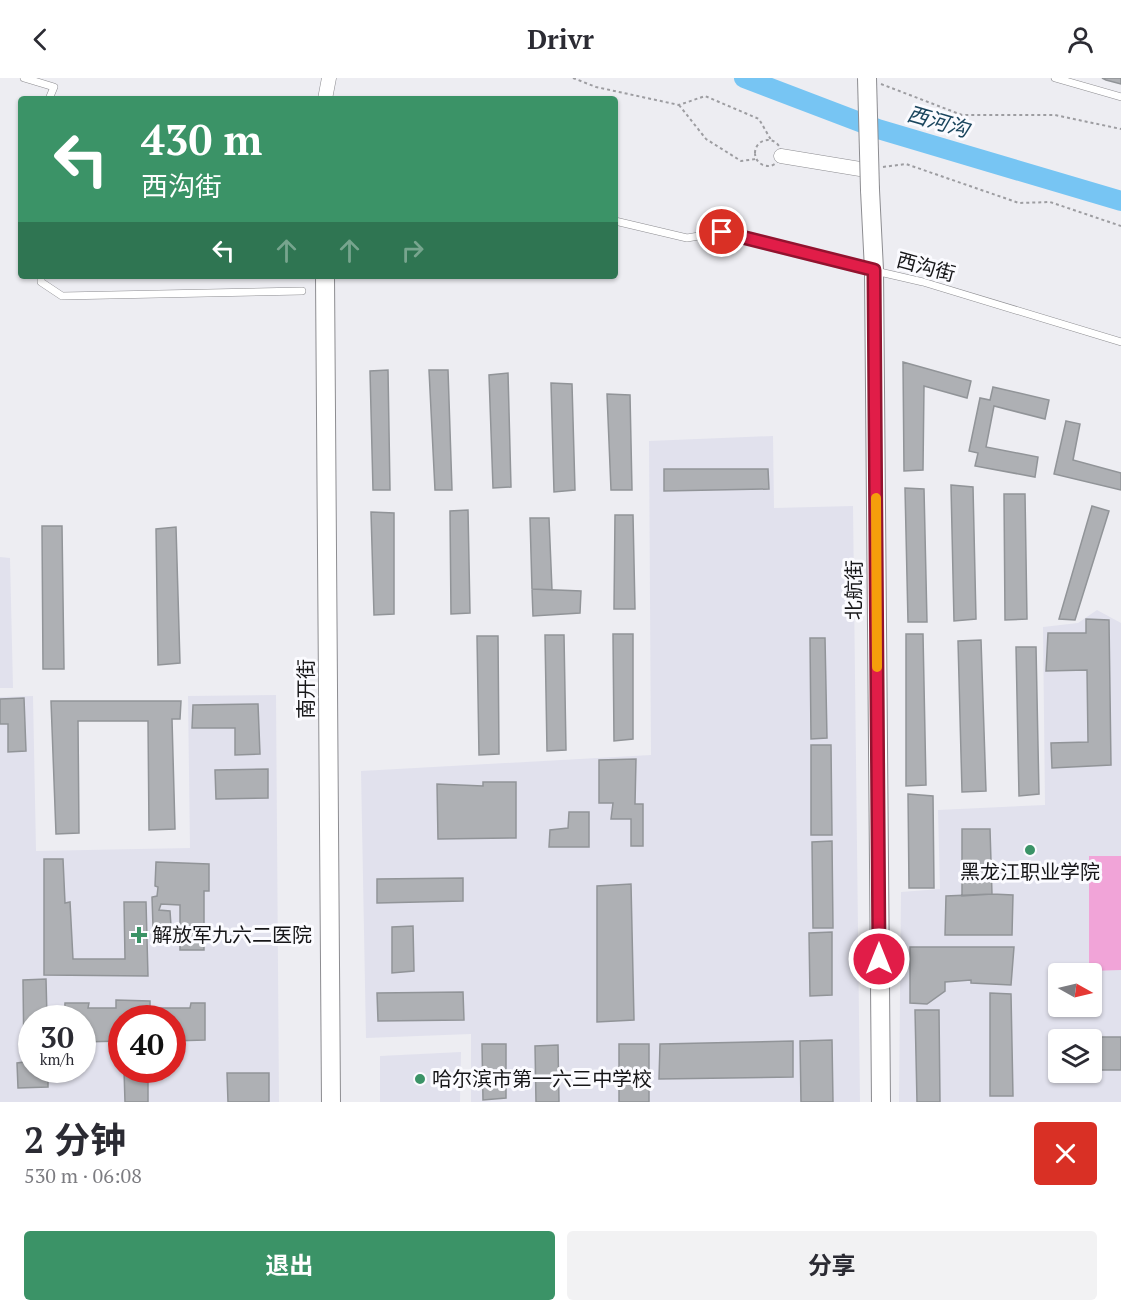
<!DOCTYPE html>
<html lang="zh">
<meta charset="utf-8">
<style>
body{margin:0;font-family:"PT Serif","Noto Sans SC",serif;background:#f2f2f3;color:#2b2b33;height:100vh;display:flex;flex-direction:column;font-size:22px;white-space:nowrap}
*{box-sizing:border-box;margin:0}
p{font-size:20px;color:#7c7c81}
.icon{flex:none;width:33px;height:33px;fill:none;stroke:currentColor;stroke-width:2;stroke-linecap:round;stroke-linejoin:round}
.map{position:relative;height:1024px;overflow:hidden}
.side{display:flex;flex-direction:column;background:#fff;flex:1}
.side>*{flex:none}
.hud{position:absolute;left:18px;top:18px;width:600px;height:183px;border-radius:6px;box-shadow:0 2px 4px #0004;background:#3b9367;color:#fff;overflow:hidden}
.needle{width:39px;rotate:98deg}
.tools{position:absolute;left:1048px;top:885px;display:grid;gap:12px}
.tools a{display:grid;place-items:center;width:54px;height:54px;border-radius:6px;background:#fff;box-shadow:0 2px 4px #0004;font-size:30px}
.speed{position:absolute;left:18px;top:927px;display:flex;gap:12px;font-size:30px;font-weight:700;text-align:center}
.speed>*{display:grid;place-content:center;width:78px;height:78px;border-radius:50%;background:#fff;box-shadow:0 2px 4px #0004;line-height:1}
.speed small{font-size:15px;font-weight:400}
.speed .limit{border:9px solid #d22;background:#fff;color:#111}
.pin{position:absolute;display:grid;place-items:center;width:51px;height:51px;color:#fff;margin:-26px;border:3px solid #fff;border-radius:50%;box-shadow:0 2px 6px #0007}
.me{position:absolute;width:66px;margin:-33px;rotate:0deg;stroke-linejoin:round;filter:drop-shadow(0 0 4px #0008)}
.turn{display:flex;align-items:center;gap:21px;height:126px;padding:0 24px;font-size:27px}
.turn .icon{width:78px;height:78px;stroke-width:2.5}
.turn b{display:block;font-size:42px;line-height:51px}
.lanes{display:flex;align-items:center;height:57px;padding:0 24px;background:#0003;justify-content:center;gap:30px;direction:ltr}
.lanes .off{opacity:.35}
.round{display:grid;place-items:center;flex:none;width:63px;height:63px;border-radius:6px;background:#f2f2f3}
.overview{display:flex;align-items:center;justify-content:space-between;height:102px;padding:0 24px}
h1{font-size:36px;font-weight:700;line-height:45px}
.primary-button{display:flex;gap:12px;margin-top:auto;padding:12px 24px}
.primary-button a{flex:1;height:69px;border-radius:6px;background:#3b9367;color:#fff;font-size:24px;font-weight:700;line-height:69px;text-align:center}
.primary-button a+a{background:#f2f2f3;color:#2b2b33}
header{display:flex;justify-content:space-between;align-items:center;height:78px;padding:0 24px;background:#fff;font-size:27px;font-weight:700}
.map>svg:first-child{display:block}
.built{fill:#e1e1ed;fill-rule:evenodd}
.green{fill:#f1a4d8}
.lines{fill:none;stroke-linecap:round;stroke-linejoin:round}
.river{stroke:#77c5f3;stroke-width:20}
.building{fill:#aeb0b4;stroke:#919498;stroke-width:1.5}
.lane-casing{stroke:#8d8d91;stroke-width:8}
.street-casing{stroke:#8d8d91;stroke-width:15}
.secondary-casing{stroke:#8d8d91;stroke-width:20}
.path{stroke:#9d9da1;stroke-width:2;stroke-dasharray:3 3;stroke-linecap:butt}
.lane{stroke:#fff;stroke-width:7}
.street{stroke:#fff;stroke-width:14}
.secondary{stroke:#fff;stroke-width:18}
.secondary-bridge-casing{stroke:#8d8d91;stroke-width:20;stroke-linecap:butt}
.secondary-bridge{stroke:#fff;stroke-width:18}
.route-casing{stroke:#92132f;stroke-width:15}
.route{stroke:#e11d48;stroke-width:10}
.slow{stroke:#f59e0b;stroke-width:10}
.poi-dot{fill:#3b9367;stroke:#fbfbff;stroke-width:2}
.labels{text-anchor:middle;stroke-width:6;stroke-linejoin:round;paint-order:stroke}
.street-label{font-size:20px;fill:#161618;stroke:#fbfbff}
.poi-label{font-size:20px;fill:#161618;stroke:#fbfbff;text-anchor:start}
.water-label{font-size:21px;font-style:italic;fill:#1a455d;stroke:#fbfbff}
</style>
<header><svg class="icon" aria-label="back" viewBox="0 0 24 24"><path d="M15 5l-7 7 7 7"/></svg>Drivr<svg class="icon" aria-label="person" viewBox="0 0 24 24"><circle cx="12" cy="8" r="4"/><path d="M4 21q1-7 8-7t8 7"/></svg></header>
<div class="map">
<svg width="1121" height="1024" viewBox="0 0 1121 1024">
<rect width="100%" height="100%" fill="#ededf2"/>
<path class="built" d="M773 358 774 430 853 428 860 1024H471V956L366 960 361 693 651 677 649 363Z
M0 479 10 480 13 610H0Z
M1097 532 1121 545V1024H899L901 814 940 811 938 732 1045 727 1043 549 1078 545ZM1059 896H1092V928H1059ZM1059 962H1092V994H1059Z
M276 617 279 1024H0V619L33 618 36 773 190 770 188 618ZM32 940H82V992H32ZM122 940H172V992H122Z
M461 974 460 1024H380V978Z"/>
<path class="green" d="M1089 778H1121V892L1089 893Z"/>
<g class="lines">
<path class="river" d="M744 0 878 51 1121 123"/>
</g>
<path class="building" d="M1102 0H1121V6L1106 2Z
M903 284 971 303 967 320 924 308 923 392 904 393Z
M388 292 390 412H373L370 293Z
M429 292H448L452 412H435Z
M508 295 511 409 493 410 489 297Z
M551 305 572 306 575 412 554 414Z
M993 309 1049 322 1045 341 994 328 986 369 1038 379 1035 399 975 388 978 375 969 373 980 320 990 322Z
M607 316 630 317 632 412H611Z
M1066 343 1080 346 1073 382 1121 395V412L1054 396Z
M664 391H768L769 411 664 413Z
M951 407 973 409 976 541 954 543Z
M905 410 924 411 927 544H908Z
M1004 416H1025L1027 541 1005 542Z
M1092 428 1109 433 1075 542 1059 541Z
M468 432 470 535 451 536 450 433Z
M371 434 394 435V536L374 537Z
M615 437H633L635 531H614Z
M530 440H549L552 512 532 511Z
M42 448H62L64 591H43Z
M176 449 180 585 158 587 156 451Z
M532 511 581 513 580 535 533 538Z
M1086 541 1109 542 1111 687 1052 690 1051 665 1088 664 1087 592 1046 593 1048 555H1086Z
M613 556H633V661L614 663Z
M906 556H923L926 707 906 708Z
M545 557H564L566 672 547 673Z
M477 558H498L499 676 479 677Z
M810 560H825L827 660 811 661Z
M981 562 986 713 962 714 958 563Z
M1016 569H1036L1039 716 1019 718Z
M24 620 26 673 8 674V646H0V621Z
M51 623H181L180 641H172L175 751 149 752 148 643H78L79 755 56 756Z
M258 626 260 676 235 677V650H192L193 627Z
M811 667H831L832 757H811Z
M636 681 635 726H643V768H631V741H611L613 725H599V682Z
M268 691V720L216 721 215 692Z
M483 704H516V760L438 761 437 706 483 708Z
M908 716 933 718 934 810H909Z
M569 734H589V769H549L550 752 568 750Z
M962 751H990L992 816 962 818Z
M832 763 833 850H813L812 764Z
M44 781H63L65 825 70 824 73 881H125L124 824H146L148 898 44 897Z
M156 784 209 786V813H204V872H180V827L161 826 159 832 170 833 171 848 153 849 152 819 157 818 158 809 155 808Z
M463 800V823L377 825V801Z
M631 806 634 942 597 944V808Z
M992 816 1013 817 1012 857H945L946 818Z
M413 848 414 893 392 895V849Z
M832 854V917L810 918 809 855Z
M910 869H1014L1011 907 971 905V902L945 904V913L927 926 910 925Z
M46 901 47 940H32V992H48V1009L18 1010 17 985 24 984 23 902Z
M463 914 464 942 378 943 377 915Z
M990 915 1011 916 1013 1018H990Z
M116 922 150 923V930H190L191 925H205V962L172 963V940H122V963L82 964V940H64L65 925H89L88 930H116Z
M915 932H939L940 1024H917Z
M1086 959H1121V992H1092V962H1086Z
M832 962 833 1024H801L800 963Z
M793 963V999L659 1001 660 966Z
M482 966H506V1020L483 1022Z
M619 966H649V1024H619Z
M558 967 559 1024H536L535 968Z
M124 992H148V1024H125Z
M227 995H269V1024H228Z"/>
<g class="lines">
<defs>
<path id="lane" d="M24 0 54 9 49 21
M1055 0 1121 19
M615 143 687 160 722 154 819 180 923 204 1121 264
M41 198V204L62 218 302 213"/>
<path id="street" d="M325 21 329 0
M781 78 860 91"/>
<path id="secondary" d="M870 112 874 192 881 1024
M325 198 331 1024"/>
</defs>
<use href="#lane" class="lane-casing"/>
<use href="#street" class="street-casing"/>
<use href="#secondary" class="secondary-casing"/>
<path class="path" d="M573 0 596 9 679 27 705 18 759 41 771 62
M881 6 962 37H1055L1121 51
M679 27 706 61 741 83 756 81
M755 75a13 13 0 1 1 26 0a13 13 0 1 1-26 0Z
M883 89 906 86 1019 125 1050 124 1121 148"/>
<use href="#lane" class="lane"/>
<use href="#street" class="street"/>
<use href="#secondary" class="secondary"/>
<defs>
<path id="secondary-bridge" d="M867 0 870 112"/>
</defs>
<use href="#secondary-bridge" class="secondary-bridge-casing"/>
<use href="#secondary-bridge" class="secondary-bridge"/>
</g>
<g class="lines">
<defs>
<path id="route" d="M722 154 874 192 879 881"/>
</defs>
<use href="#route" class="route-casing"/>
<use href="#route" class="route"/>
<path class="slow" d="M876 420 877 589"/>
</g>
<g class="poi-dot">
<circle cx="1030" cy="772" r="6"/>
<path d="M136 848h6v6h6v6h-6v6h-6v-6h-6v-6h6z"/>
<circle cx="420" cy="1001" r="6"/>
</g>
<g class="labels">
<g class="street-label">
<text transform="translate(926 189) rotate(15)" y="7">西沟街</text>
<text transform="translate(854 512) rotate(-90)" y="7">北航街</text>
<text transform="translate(306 611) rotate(-90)" y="7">南开街</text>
</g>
<g class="poi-label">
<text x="1030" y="801" text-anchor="middle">黑龙江职业学院</text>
<text x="152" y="864">解放军九六二医院</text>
<text x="432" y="1008">哈尔滨市第一六三中学校</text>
</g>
<g class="water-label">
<text transform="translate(938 44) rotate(16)" y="7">西河沟</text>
</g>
</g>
</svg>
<div class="tools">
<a><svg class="needle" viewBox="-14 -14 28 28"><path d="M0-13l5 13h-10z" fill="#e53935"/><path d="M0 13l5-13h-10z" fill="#7c7c81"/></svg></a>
<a><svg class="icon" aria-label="layers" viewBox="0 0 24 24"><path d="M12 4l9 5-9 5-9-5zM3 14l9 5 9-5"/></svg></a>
</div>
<div class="speed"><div>30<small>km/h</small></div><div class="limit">40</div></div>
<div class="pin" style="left:722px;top:154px;background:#d93025"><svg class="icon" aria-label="arrive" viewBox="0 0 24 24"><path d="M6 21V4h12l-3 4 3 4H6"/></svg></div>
<svg class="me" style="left:879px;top:881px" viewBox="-20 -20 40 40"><circle r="17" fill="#e11d48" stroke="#fff" stroke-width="3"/><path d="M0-11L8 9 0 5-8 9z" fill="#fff"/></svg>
<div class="hud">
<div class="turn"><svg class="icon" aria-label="left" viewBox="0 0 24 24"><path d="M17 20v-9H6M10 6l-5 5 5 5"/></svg><div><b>430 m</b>西沟街</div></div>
<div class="lanes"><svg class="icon" aria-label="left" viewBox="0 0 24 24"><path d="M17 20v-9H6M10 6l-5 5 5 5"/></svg><svg class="icon off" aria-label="ahead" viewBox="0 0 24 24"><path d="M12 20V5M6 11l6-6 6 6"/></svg><svg class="icon off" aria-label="ahead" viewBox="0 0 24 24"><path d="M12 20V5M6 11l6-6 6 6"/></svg><svg class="icon off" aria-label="right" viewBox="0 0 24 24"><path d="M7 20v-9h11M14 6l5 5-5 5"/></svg></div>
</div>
</div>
<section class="side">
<div class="overview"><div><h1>2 分钟</h1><p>530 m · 06:08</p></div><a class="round" style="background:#d93025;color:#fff"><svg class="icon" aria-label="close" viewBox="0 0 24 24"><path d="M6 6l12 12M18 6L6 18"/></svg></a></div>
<div class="primary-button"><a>退出</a><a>分享</a></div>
</section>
